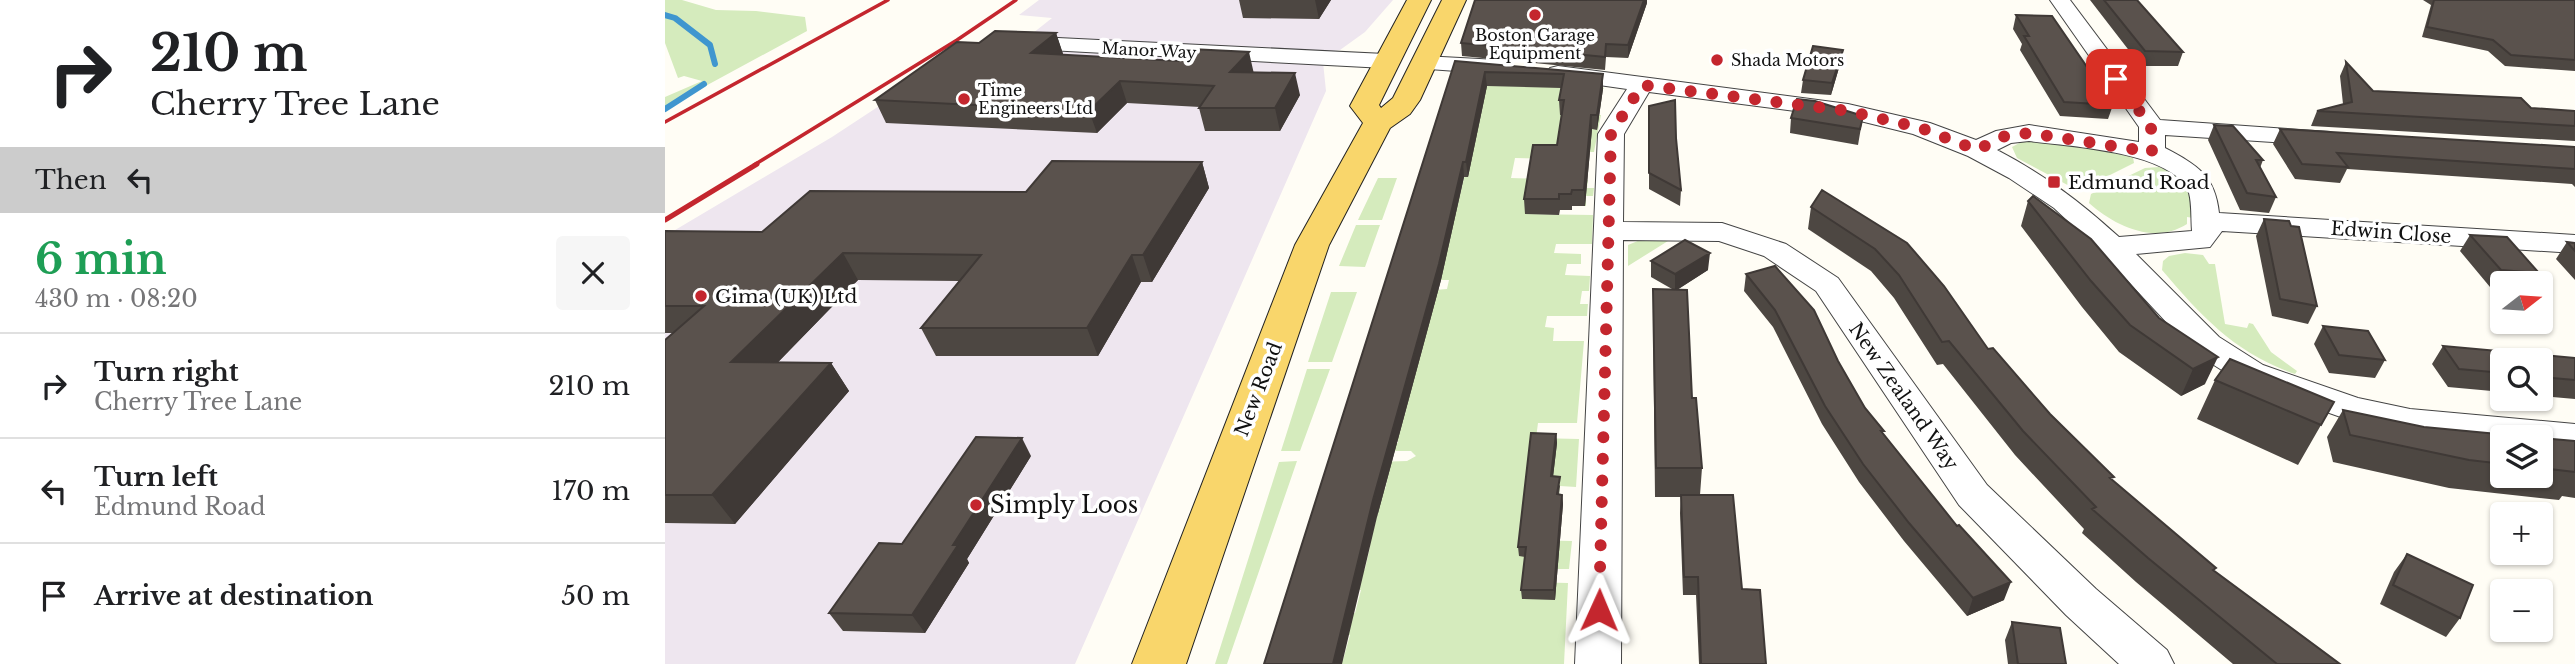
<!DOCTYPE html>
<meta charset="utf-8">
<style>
body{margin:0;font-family:"Libre Baskerville",serif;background:#f6f6f6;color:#202124;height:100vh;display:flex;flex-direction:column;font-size:26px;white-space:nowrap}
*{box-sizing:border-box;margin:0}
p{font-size:23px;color:#757577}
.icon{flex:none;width:38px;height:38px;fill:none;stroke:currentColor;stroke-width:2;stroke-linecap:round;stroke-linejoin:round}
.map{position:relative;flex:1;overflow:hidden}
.drawer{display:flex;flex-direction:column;background:#fff;width:665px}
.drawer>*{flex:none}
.banner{background:#fff;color:#202124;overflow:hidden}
.needle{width:46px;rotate:73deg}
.tools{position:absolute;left:1825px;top:271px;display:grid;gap:14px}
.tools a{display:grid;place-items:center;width:63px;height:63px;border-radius:7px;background:#fff;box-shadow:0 2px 5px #0004;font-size:35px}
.pin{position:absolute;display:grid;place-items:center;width:60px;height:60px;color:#fff;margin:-30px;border-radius:14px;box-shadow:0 4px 10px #0006}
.me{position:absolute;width:77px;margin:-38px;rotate:1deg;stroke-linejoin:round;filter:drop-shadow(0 0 5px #0008)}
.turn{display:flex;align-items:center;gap:24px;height:147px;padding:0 35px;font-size:32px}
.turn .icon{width:91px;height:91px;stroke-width:2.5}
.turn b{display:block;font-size:49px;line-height:60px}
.then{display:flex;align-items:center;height:66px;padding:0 35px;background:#0003;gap:14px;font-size:26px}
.round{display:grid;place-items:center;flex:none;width:74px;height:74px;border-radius:7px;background:#f6f6f6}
.summary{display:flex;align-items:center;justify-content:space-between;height:119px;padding:0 35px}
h1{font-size:42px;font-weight:700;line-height:52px;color:#1e9e55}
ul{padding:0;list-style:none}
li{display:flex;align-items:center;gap:21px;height:105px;padding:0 35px;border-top:2px solid #e0e0e0}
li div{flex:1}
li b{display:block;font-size:26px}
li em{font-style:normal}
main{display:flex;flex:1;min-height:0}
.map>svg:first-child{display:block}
.industrial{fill:#eee6ef}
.green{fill:#d5ebbd}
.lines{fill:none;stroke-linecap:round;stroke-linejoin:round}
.stream{stroke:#3f96cf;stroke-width:6}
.minor-casing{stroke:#444;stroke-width:2}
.major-casing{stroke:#222;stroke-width:2}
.minor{fill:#fff;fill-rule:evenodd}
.major{fill:#f9d66b;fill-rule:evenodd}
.rail-far1{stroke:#c4262e;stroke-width:3.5}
.rail{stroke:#c4262e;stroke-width:5}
.wall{fill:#4d4742}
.shaded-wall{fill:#3f3936}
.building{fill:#5a524d;stroke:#3f3936;stroke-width:2}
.route{stroke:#c4262e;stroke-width:12;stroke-dasharray:0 21.6}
.poi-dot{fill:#c4262e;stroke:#fff;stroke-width:2.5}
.labels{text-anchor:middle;stroke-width:7;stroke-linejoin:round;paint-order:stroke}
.far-poi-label{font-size:16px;fill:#111;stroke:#fff;text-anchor:start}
.far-street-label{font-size:16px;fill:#111;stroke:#fff}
.poi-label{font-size:19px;fill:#111;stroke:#fff;text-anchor:start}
.street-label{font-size:19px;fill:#111;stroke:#fff}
.near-poi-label{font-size:23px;fill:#111;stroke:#fff;text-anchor:start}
</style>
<main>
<section class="drawer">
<div class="banner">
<div class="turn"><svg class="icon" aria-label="right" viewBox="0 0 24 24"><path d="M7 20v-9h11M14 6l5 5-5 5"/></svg><div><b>210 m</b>Cherry Tree Lane</div></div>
<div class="then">Then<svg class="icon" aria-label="left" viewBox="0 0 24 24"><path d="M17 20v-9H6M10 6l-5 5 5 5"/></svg></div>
</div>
<div class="summary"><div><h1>6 min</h1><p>430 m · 08:20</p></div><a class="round"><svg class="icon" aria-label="close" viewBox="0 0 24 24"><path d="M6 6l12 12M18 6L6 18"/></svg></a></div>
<ul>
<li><svg class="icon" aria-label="right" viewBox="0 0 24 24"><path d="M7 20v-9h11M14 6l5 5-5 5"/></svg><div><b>Turn right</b><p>Cherry Tree Lane</p></div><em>210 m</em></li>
<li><svg class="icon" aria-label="left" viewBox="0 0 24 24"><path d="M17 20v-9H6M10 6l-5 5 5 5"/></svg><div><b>Turn left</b><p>Edmund Road</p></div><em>170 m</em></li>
<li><svg class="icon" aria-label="arrive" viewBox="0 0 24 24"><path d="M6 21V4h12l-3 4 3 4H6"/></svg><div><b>Arrive at destination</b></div><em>50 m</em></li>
</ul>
</section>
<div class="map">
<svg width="1910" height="664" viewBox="0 0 1910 664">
<rect width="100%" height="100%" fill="#fffdf5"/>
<path class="industrial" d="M374 0H728L700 32 675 50 647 54 363 37 387 18 354 15Z
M310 43 658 62 661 91 410 664H0V236L167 137Z"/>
<path class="green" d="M0 0H17L51 10 91 11 140 17 142 31 0 108V97L37 81 19 76 13 78 0 43Z
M822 84 938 87 939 89H909L936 102 935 108H896L895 114 936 115 929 152H916L915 159 850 158 846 178 923 180 922 188H929L928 196H921V206L862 205 861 214 928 215 927 244H891L889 253 916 254V264H902L900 275 925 276 924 291H917L915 304H923L922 316H882L880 327 889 328 888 341H919L912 423H873L871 438 914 439 911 487 895 486 893 504 862 540 907 541 904 569H864L863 582 903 583 899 664H658L659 660H678L685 635H666L671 613H690L696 590 678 589 700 569 705 547H689L694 528H709L714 508 704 490H720L724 471 711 462 742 461 751 456 746 451H715L717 443H733V436L725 414H740L744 397 730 396 758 291 782 289 784 280H774Z
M1376 139 1468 157 1469 163 1417 189H1410L1352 158 1347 147 1360 140Z
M1494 167 1505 171 1524 187 1529 218 1522 217V224C1489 245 1450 226 1424 203L1426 194 1480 168Z
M713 178H732L717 220H693Z
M691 225H715L700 267 674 266Z
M997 237 1003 241 963 266V245L980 238Z
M1520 253 1538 255 1544 264H1550L1560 324 1582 328 1584 323 1588 324 1606 352 1632 371 1630 374C1570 353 1537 317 1497 270L1498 261 1504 256Z
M666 292H692L667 362H643Z
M642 369H665L635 451H616Z
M632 461 562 664H550L614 462Z"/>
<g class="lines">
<path class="stream" d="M0 15 10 18 45 45 50 64
M0 109 39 84"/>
<defs>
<path id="minor" d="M1385 0H1405L1495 120 1665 132 1669 137 1665 142 1656 145 1500 135V148C1532 165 1550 175 1554 213L1910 235V253L1557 231 1545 247 1471 254 1554 337 1598 365 1693 398 1745 409 1910 424V450L1876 447V438H1838V443L1745 435 1687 421 1574 381 1530 353 1436 252 1389 208 1344 178 1303 156 1248 134 1183 118 984 92 959 134 958 222 1057 223 1121 244 1173 278 1322 485 1431 589 1502 650 1509 664H1454L1401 615 1294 505 1151 291 1099 256 1054 241 958 240 956 664H910L933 134 962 89 885 78 881 73 885 68 893 66 1183 104 1265 123 1311 140 1331 131 1364 125 1474 142V127ZM1364 141C1401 146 1510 151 1524 193 1527 204 1526 219 1527 231L1454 237C1414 201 1380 175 1332 150L1346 143Z
M352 36 720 54 728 56 731 61 728 66 720 68 344 48 341 43 344 38Z
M758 56 833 60 841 62 844 67 841 72 833 74 750 68 747 63 750 58Z"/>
<path id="major" d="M742 0H766L714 105 716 108 728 98 777 0H801L755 100 745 114 725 128 664 245 521 664H467L630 245 698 123 685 106Z"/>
</defs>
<use href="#minor" class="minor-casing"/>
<use href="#major" class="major-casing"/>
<use href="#minor" class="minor"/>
<use href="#major" class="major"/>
<path class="rail-far1" d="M0 122 223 0
M89 165 292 40 351 0"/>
<path class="rail" d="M0 220 92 164"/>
</g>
<path class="wall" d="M574 0H666L654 19 578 18Z
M1425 0H1472L1518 52 1513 66H1476Z
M1758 0H1910V71L1840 66 1823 51 1757 37 1766 5Z
M982 3 963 58 941 57 940 70 797 56 796 43Z
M1351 15 1448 105 1443 119 1395 116 1355 50 1357 44 1348 29Z
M391 33 398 54 397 55 588 73 635 95 615 131H540L534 108 535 107 462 103 432 133 221 123 210 100 314 43Z
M790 61 938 74V89L932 130 927 129 920 206H907V210H895L894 215 860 214 859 199 892 145 897 115H895L894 100 896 88 822 86 803 177H799L776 280 712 517Z
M1176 61 1166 95 1136 93 1138 80Z
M1681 62 1708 91 1866 108 1910 111V141L1646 126 1652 111 1678 104 1675 76Z
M984 106 1011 138 1016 190 1015 206 984 189Z
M1198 116 1193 145 1125 133 1126 118Z
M1549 125 1598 160 1595 168 1611 197 1604 213 1575 210 1543 140Z
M1615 129 1910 147V187L1907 184 1682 169 1675 183 1630 179 1608 144Z
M537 162 544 188 487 282H476L433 356H271L256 328 294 281 193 280 113 362 166 363 184 391 70 524 0 523V340L8 333H0V231L97 232 361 192Z
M1157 190 1323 349 1448 481 1549 571 1675 664H1568L1471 582 1417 533 1419 529 1350 455 1278 364 1272 365 1229 298 1206 271 1143 229 1146 207Z
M1363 201 1494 318 1540 384 1516 396 1454 352 1417 307 1356 226Z
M1599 219 1652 306 1643 324 1607 316 1591 236Z
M1805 235 1874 273 1867 284H1838V288L1825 287 1795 251Z
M1902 242 1910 243V280L1891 259Z
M986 261 1043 270 1012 290 1037 468 1035 495 1077 589 1101 664H1034L1031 595H1018L1015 513 1016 497H990L988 317V289H1007L986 277Z
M1081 274 1173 361 1200 408 1218 434 1292 526 1339 600 1302 616 1239 541 1194 482 1157 424 1108 327 1079 291Z
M1658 326 1720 360 1710 378 1664 373 1649 344Z
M1778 346 1910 358V399L1876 396V360H1838V392L1783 387 1767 364Z
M1550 380 1656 425 1633 465 1532 419Z
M1678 410 1759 427 1838 438V476H1876V438L1910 441V498L1897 496 1894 500 1784 488 1668 462 1662 437Z
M891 434 892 443 888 476 895 486 894 494 897 495 898 504 890 600 857 599 856 590 860 557 854 556 853 547Z
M366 456 302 559 304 563 260 633 178 631 164 613 237 544Z
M1742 554 1795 618 1781 637 1715 604 1729 572Z
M1347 622 1401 664H1343L1340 640Z"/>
<path class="shaded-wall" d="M650 0H666L654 19Z
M979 0H982V3L963 58V45Z
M391 33 398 54 374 75 366 53Z
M1178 50 1176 61 1166 95 1167 83Z
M584 52 589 74 565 72Z
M820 72 822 86 803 177 801 162Z
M630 73 635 95 615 131 610 108Z
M938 74V89L932 130V115Z
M455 81 462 103 432 133 424 111Z
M926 115 927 129 920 206 919 190Z
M537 162 544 188 487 282 478 255Z
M798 162 799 177 776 280 712 517 677 664H668L708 500Z
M178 253 193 280 86 390 66 362Z
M1045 253 1043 270 1010 291V274Z
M467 255 476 282 433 356 422 328Z
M1553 357 1540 384 1516 396 1528 369Z
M166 363 184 391 70 524 47 495Z
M891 434 892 443 887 486 886 476Z
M357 438 366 456 302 559 304 563 260 633 247 615 288 545Z
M897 495 898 504 890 600 889 590Z
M1346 582 1339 600 1302 616 1308 598Z"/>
<path class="building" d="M810 0H979L963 45 941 44 940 57 796 43Z
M1439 0H1472L1518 52 1480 51Z
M1769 0H1910V60L1846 55 1828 40 1762 27Z
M1351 15 1387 16 1448 105 1399 102 1359 36H1364Z
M330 31 391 33 366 53 514 61 526 49 584 52 565 72 630 73 610 108H534L549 86 455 81 424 111 210 100 292 42 314 43Z
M1148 46 1178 50 1167 83 1138 80Z
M790 61 938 74 932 115H926L919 190H907L906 194H894V199H859L868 145H892L899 100H894L899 74 820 72 801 162H798L774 264 708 500 668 664H599Z
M1681 62 1708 91 1856 98 1866 108 1910 111V126L1652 111 1687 102Z
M1132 99 1150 101 1198 116 1195 129 1126 118Z
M1010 100 1011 138 1016 190 984 173V106Z
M1549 125 1568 126 1598 160H1591L1611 197 1582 193Z
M1615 129 1910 147V169L1672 153 1683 167 1637 164Z
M387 161 537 162 478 255H467L422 328H256L316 255 178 253 66 362 166 363 47 495H0V340L39 306H0V231L97 232 145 191 361 192Z
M1157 190 1242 243 1279 286 1323 349 1328 348 1385 414 1449 477 1445 478 1551 568 1548 570 1675 664H1612L1483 558 1427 509 1431 507 1358 431 1284 341 1277 342 1234 275 1210 249 1146 207Z
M1368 196 1426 239 1494 318 1553 357 1528 369 1465 325 1426 281 1363 201Z
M1599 219 1624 221 1626 226 1634 227 1652 306 1615 299Z
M1805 235 1842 237 1874 273 1836 270Z
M1020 240 1045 253 1010 274 986 261Z
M1902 242 1910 243V251Z
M1110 266 1149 310 1173 361 1200 408 1219 431H1216L1292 526 1294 525 1346 582 1308 598 1244 523 1198 464 1160 406 1110 310 1081 274Z
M988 289 1022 290 1027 398H1031L1037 468H991Z
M1658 326 1703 331 1720 360 1674 355Z
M1778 346 1910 358V380L1876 377V360H1838V373L1794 369Z
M1565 359 1669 402 1656 425 1550 380Z
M1678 410 1759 427 1875 438H1838V464L1804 460 1685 435Z
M866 433 891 434 886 476 895 477 892 494 897 495 889 590H856L861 547H853Z
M311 437 357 438 288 545H293L247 615 164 613 214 543 237 544Z
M1876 438 1910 441V472L1876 468Z
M1016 495H1068L1077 589 1095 590 1101 664H1036L1033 577H1019Z
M1742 554 1808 585 1795 618 1728 585Z
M1347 622 1395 628 1401 664H1353Z"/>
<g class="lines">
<path class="route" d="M934 610 946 134 977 85 1183 111 1256 128 1312 150 1340 136 1364 133 1487 152 1486 127 1451 79"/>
</g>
<g class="poi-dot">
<circle cx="870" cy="15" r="7"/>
<circle cx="1052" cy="60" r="7"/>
<circle cx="299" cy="99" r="7"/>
<rect x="1382" y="175" width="14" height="14" rx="3.5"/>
<circle cx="36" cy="296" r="7"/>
<circle cx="311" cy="505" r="7"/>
</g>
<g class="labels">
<g class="far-poi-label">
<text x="870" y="41" text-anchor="middle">Boston Garage<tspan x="870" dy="18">Equipment</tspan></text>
<text x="1066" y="66">Shada Motors</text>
<text x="313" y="96">Time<tspan x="313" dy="18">Engineers Ltd</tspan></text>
</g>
<g class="far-street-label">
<text transform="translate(484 50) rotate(3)" y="6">Manor Way</text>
</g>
<g class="poi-label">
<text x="1403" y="189">Edmund Road</text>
<text x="50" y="303">Gima (UK) Ltd</text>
</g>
<g class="street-label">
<text transform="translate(1726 232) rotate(4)" y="7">Edwin Close</text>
<text transform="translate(593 389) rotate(-69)" y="7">New Road</text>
<text transform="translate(1239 396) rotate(55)" y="7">New Zealand Way</text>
</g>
<g class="near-poi-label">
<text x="325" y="513">Simply Loos</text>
</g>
</g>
</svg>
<div class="tools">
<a><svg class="needle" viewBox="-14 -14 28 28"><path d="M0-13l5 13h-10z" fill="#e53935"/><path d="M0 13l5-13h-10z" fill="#757577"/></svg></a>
<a><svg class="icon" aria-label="search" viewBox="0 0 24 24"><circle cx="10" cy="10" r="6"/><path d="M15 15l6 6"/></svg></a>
<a><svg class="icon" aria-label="layers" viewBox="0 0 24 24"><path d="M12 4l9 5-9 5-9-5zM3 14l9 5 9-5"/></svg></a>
<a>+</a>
<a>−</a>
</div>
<div class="pin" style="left:1451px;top:79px;background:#d93025"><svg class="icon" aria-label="arrive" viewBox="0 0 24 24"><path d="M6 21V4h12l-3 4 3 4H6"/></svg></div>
<svg class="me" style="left:934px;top:610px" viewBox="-20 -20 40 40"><path d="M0-17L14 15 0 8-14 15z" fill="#c4262e" stroke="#fff" stroke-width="4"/></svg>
</div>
</main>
